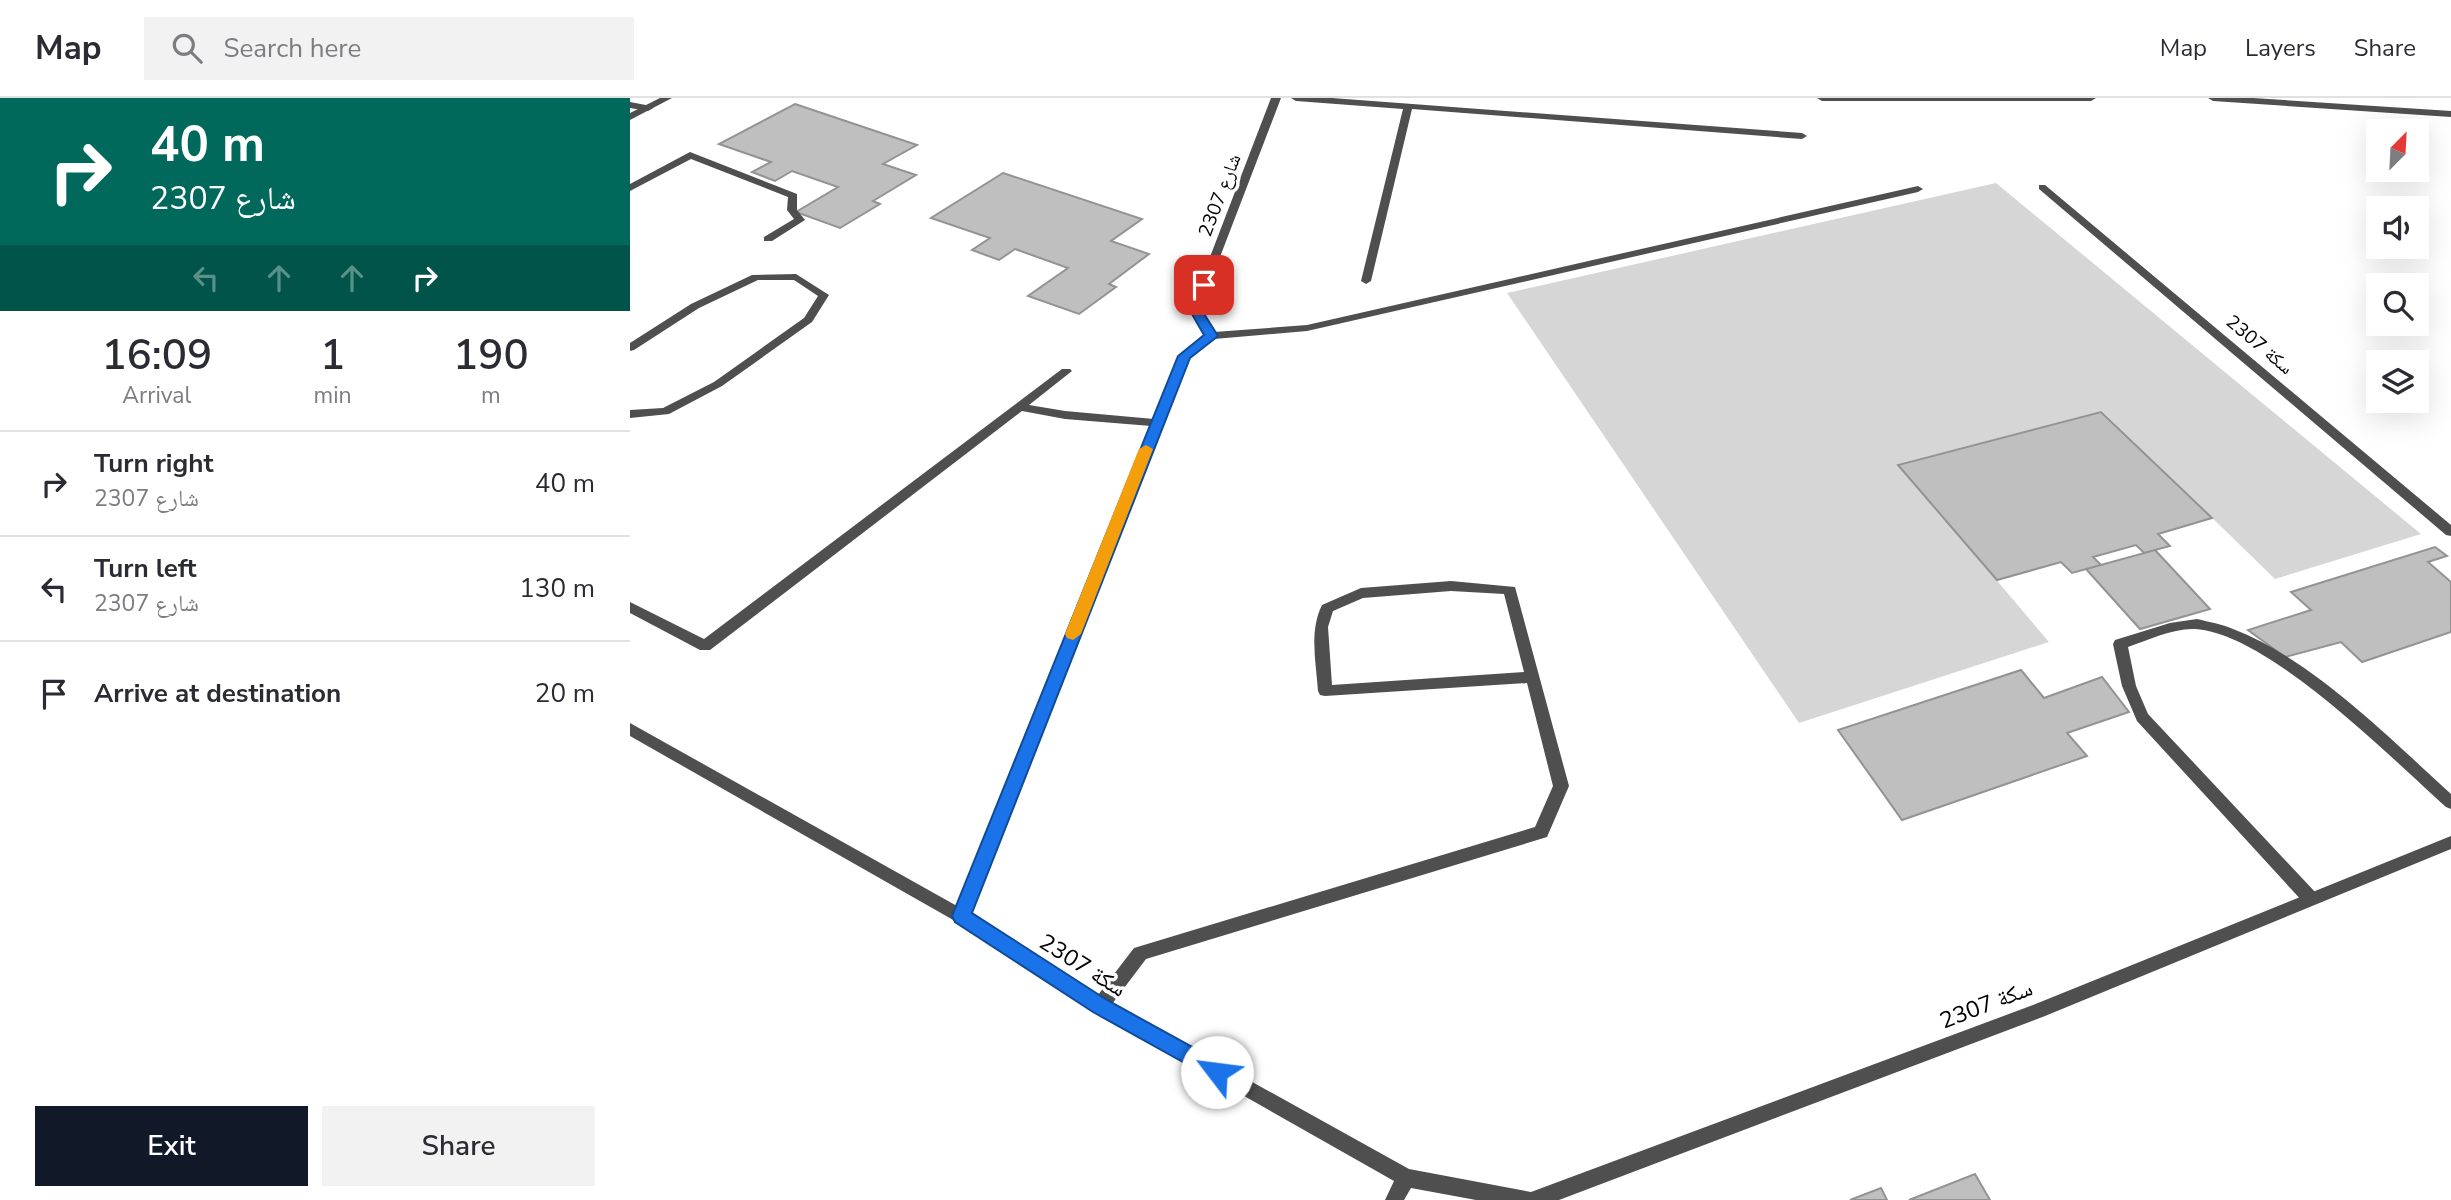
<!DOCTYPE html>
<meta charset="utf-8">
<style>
body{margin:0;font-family:"Nunito Sans","Noto Naskh Arabic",sans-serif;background:#f2f2f3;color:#2b2b33;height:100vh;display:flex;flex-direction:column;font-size:26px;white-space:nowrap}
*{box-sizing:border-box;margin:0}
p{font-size:23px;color:#7c7c81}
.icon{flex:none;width:38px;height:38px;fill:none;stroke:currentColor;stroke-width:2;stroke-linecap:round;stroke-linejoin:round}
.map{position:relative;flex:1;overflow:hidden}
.side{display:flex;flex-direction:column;background:#fff;width:630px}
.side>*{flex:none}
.banner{background:#00695c;color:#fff;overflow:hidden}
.needle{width:46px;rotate:24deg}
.fabs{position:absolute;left:1736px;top:21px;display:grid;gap:14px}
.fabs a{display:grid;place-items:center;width:63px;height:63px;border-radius:0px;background:#fff;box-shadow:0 7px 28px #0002;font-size:35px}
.pin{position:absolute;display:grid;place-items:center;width:60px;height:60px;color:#fff;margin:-30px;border-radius:14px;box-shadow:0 4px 10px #0006}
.me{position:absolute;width:77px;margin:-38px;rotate:300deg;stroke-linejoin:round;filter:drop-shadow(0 0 5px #0008)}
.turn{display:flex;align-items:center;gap:24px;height:147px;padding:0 35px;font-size:32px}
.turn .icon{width:91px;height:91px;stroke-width:2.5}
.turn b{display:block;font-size:49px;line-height:60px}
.lanes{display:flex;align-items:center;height:66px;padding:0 35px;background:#0003;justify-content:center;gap:35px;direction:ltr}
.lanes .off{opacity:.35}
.eta{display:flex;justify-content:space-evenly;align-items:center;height:119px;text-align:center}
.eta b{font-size:42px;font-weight:600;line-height:49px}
.button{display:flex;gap:14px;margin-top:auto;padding:14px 35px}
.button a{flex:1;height:80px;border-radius:0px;background:#111827;color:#fff;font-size:28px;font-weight:600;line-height:80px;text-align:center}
.button a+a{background:#f2f2f3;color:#2b2b33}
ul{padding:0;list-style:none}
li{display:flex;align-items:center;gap:21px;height:105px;padding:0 35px;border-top:2px solid #e1e1e2}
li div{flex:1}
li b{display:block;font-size:26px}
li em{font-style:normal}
header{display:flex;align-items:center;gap:42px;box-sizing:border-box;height:98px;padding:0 35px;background:#fff;border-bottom:2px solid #e1e1e2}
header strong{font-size:33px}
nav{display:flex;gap:38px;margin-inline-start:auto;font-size:24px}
.search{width:490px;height:63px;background:#f2f2f3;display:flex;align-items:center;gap:18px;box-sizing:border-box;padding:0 24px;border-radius:0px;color:#7c7c81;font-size:26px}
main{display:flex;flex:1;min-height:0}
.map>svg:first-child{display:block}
.green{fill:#d6d6d6}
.building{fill:#bfbfbf;stroke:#939393;stroke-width:2}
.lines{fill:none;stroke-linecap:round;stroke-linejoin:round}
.service{fill:#4f4f4f;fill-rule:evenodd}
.minor{fill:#4f4f4f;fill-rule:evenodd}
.tertiary{fill:#4f4f4f;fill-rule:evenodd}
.route{fill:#1a73e8;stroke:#114b97;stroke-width:2}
.slow{fill:#f59e0b}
.labels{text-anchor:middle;stroke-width:7;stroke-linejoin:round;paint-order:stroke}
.street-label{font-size:19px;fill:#000;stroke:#fff}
.near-street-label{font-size:23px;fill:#000;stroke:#fff}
</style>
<header>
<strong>Map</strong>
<div class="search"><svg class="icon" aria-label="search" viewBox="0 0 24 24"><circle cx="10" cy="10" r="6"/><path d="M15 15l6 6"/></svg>Search here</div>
<nav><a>Map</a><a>Layers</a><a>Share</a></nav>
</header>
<main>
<section class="side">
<div class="banner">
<div class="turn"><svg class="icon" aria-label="right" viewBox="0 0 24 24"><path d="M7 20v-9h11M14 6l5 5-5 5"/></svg><div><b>40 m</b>2307 شارع</div></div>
<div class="lanes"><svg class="icon off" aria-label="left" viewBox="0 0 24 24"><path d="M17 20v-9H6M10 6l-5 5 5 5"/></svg><svg class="icon off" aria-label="ahead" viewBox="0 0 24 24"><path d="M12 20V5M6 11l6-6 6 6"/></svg><svg class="icon off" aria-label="ahead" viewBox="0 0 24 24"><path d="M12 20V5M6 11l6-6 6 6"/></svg><svg class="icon" aria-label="right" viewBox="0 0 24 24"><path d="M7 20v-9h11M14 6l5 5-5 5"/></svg></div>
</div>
<div class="eta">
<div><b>16:09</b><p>Arrival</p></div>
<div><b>1</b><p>min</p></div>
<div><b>190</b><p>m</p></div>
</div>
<ul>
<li><svg class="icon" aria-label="right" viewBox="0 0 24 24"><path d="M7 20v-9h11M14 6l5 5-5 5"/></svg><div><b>Turn right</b><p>2307 شارع</p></div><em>40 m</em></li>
<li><svg class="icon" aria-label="left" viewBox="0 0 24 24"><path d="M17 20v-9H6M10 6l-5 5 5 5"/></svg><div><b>Turn left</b><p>2307 شارع</p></div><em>130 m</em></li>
<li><svg class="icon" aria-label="arrive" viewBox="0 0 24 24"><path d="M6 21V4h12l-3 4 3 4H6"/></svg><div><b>Arrive at destination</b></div><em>20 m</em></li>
</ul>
<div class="button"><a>Exit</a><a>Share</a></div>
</section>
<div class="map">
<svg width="1821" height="1102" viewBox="0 0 1821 1102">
<rect width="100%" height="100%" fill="#fff"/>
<path class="green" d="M1366 85 1791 436 1645 481 1472 313 1268 366 1419 544 1169 625 877 195Z"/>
<path class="building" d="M165 6 287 47 253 66 286 77 243 103 250 106 210 130 166 114 208 89 162 73 145 83 122 74 141 64 89 46Z
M373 75 512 121 481 143 519 156 479 186 486 189 449 216 398 198 438 170 385 151 369 162 342 152 360 140 301 120Z
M1471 314 1582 420 1528 436 1540 448 1514 455 1506 447 1463 459 1471 467 1442 475 1431 464 1367 482 1268 367Z
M1805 449 1817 458 1798 464 1821 484V534L1732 564 1711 544 1655 559 1618 532 1681 512 1661 494Z
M1525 452 1580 511 1510 531 1456 471Z
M1391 572 1414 600 1472 579 1499 614 1437 635 1457 658 1272 722 1208 632Z
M1345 1076 1360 1102H1279Z
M1251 1090 1257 1102H1220Z"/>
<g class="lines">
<path class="service" d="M1567 521C1579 524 1592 526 1603 531 1683 562 1758 639 1821 696V711L1816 709C1761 660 1638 535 1565 531 1543 530 1518 542 1498 549L1506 588 1518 616 1686 795 1688 800 1686 805 1680 807 1674 805 1507 623 1492 588 1483 546 1485 542 1540 525Z"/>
<path class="minor" d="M641 0H651L570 211 584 234 677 227 1288 88 1293 91 1288 94 677 233 584 241 560 260 340 815 468 897 504 850 905 729 923 688 897 585 695 598 690 597 688 593C686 564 679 533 692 507L731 490 821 483 885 489 939 688 917 739 516 861 482 906 779 1071 901 1094 1403 907 1821 738V751L1415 918 929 1102H846L781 1090 774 1102H755L764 1083 464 913 325 823 0 638V625L327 808 521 328 435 321 392 313 80 552H70L0 515V504L74 541 432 271H440L442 273 399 307 435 313 524 321 549 258 575 237 560 211ZM821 493 874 496 894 574 702 587 698 529 703 513 733 500Z
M661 0H702L1172 35 1177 38 1172 41 782 11 741 183 736 186 731 183 773 11 666 3Z
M1187 0H1466L1461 3H1192Z
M1578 0H1623L1821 13V19L1583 3Z
M0 4 21 8 23 10 18 13 0 10Z
M60 54 167 96V112L175 122 142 143H134V139L164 121 157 112 158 99 61 61 0 93V86Z
M1409 87H1415L1821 427V438L1816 437 1409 91Z
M166 176 199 197 182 224 92 288 39 316 0 320V312L33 310 84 284 174 220 188 198 164 182H128L69 210 4 252 0 253V245L61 206 122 177Z"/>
<path class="tertiary" d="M30 0H42L0 22V15Z"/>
</g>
<path class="route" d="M574 183 580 187 571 211 588 238 560 260 342 815 477 902 595 967 598 974 595 981 587 983 463 914 325 824 322 818 548 258 574 237 559 211 568 187Z"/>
<path class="slow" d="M516 347 523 351 451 536 443 542 437 540 435 536 509 351Z"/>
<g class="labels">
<g class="street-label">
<text transform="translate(589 97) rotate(-69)" y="7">2307 شارع</text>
<text transform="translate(1630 246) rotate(40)" y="7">سكة 2307</text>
</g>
<g class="near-street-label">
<text transform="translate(453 867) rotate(32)" y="8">سكة 2307</text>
<text transform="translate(1356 906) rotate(-21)" y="8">سكة 2307</text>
</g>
</g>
</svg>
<div class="fabs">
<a><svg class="needle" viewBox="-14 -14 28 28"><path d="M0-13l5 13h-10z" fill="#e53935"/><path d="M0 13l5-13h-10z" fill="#7c7c81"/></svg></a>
<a><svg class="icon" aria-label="sound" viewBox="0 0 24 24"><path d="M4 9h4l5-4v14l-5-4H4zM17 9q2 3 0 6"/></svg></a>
<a><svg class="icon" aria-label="search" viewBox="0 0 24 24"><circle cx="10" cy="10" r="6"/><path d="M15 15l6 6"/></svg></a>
<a><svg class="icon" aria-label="layers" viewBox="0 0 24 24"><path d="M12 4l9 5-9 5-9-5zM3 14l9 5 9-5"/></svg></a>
</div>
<div class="pin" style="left:574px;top:187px;background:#d93025"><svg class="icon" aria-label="arrive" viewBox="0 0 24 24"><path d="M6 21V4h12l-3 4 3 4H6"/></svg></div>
<svg class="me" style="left:587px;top:974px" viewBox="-20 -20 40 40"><circle r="19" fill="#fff"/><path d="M0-13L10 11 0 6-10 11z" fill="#1a73e8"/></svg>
</div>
</main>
